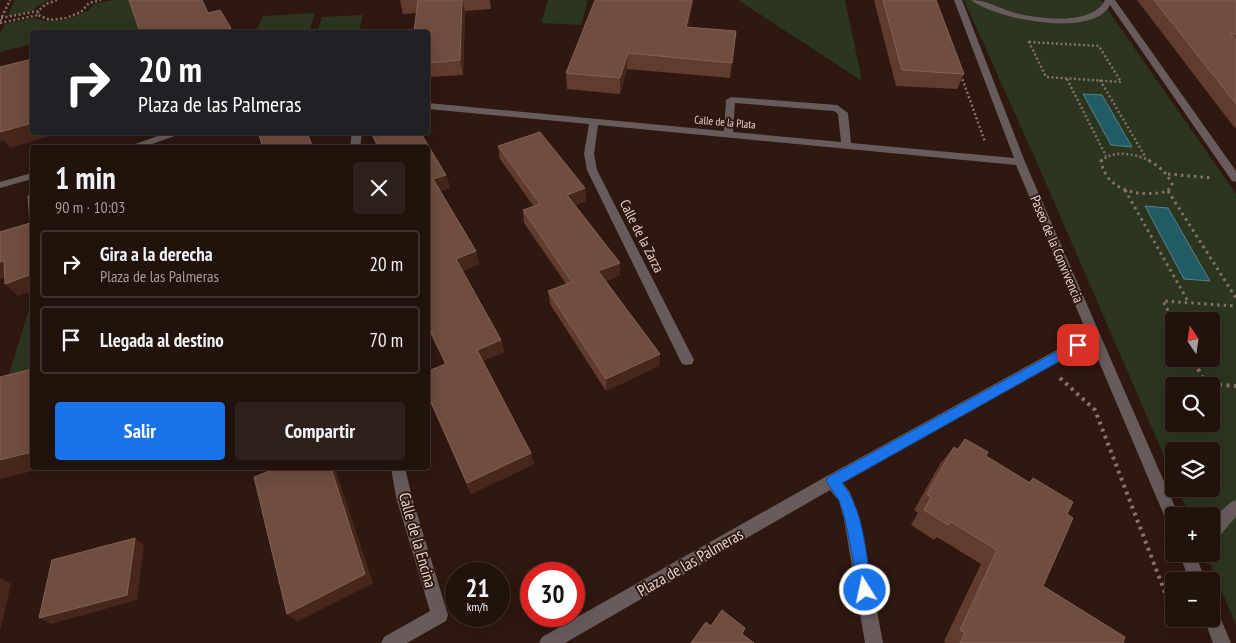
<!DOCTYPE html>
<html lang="es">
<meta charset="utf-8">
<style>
body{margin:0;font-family:"PT Sans Narrow",sans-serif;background:#2e201a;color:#f1f3f6;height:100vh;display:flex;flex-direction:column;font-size:19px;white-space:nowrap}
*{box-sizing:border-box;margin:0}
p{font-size:16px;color:#a29e9d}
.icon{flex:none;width:28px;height:28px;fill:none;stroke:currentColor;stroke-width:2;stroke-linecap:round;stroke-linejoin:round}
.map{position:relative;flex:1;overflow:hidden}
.panel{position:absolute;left:30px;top:145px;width:400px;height:325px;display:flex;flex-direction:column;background:#22120c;border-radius:5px;box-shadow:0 5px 20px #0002,0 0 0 1px #3f322d}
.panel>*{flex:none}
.top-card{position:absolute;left:30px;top:30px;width:400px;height:105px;border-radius:5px;box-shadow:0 5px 20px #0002,0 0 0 1px #3f322d;background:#202124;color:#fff;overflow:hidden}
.needle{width:32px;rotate:347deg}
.controls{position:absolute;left:1165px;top:312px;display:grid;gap:10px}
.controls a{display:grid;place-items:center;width:55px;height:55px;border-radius:5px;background:#22120c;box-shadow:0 5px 20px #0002,0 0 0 1px #3f322d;font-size:25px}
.speed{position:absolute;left:445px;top:562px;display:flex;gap:10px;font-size:25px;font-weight:700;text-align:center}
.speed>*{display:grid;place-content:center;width:65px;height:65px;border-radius:50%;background:#22120c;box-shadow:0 5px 20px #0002,0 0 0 1px #3f322d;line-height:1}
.speed small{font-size:12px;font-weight:400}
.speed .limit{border:8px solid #d22;background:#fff;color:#111}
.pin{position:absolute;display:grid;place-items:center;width:42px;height:42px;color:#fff;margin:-21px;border-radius:10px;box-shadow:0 2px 8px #0006}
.me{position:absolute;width:55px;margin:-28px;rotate:350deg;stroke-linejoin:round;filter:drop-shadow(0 0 4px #0008)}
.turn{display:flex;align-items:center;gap:18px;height:105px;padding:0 25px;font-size:22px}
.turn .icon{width:65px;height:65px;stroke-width:2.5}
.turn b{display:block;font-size:35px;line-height:42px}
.round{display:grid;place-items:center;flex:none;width:52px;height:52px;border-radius:5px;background:#2e201a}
.summary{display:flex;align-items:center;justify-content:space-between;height:85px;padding:0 25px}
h1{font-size:30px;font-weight:700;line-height:38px}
.action{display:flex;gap:10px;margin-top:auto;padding:10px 25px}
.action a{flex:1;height:58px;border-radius:5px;background:#1a73e8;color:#fff;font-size:20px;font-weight:700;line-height:58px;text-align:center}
.action a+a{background:#2e201a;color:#f1f3f6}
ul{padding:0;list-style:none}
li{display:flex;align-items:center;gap:15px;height:68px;margin:0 10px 8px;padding:0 15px;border:2px solid #3f322d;border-radius:5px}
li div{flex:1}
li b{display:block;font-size:19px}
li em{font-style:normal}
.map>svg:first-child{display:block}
.green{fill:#2c351e;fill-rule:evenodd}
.water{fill:#225c66;stroke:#5c8086}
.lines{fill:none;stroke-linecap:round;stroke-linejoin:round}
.path-far2{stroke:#85726b;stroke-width:2.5;stroke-dasharray:2 2.5;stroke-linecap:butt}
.path-far1{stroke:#85726b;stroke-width:3;stroke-dasharray:2.5 4;stroke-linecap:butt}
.path{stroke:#85726b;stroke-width:4;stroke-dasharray:3 4.5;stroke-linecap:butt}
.minor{fill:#685b5b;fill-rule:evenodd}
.wall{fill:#613c2e}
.shaded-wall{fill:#47271b}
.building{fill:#6f4d3f;stroke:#826256}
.route{fill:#1a73e8;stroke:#114b97}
.labels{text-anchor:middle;stroke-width:4;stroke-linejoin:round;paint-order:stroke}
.far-street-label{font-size:11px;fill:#e5d5cf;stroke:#2e1810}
.street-label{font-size:14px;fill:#e5d5cf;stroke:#2e1810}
.near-street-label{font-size:16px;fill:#e5d5cf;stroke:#2e1810}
</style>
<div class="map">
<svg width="1236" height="643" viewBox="0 0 1236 643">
<rect width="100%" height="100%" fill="#2e1810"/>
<path class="green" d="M15 0H50L37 6 33 11 8 16Z
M114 0H132L143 30 131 32H32V44L0 52V34L5 24 34 18 45 21 65 20 88 11 94 4Z
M548 0H588L581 25 541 23Z
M738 0H845L862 81Z
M964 0H1101L1236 194V625L1206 554H1211V516H1190L1178 489H1211V451H1174V479L1042 174ZM1174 321H1211V359H1174ZM1174 386H1211V424H1174Z
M315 13 309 32H256L263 16Z
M363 15 359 32H317L322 17Z
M32 310V378L6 384 28 312Z"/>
<path class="water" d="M1083 94 1102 95 1132 147 1111 145Z
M1145 206 1168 208 1210 281 1184 279Z"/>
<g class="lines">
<path class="path-far2" d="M57 0 46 4 38 11V15L50 20 66 18 81 12 89 3 101 0
M1 18 38 11
M0 21 10 0
M0 23 38 15
M1029 42 1099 46 1121 82 1046 77Z
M961 75 985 142
M1067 79 1106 156
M1100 80 1146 158
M1101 161C1113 149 1136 154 1150 161"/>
<path class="path-far1" d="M1102 160 1101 161C1106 192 1142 198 1168 191L1172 184C1166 172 1159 166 1148 160
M1168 174 1212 178
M1125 190 1189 303
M1168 191 1236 298
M1174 322 1163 301 1236 306
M1193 359 1199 370"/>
<path class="path" d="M1198 369 1206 384 1236 386
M1060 378 1095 410 1174 616
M1175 619 1177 624 1191 625"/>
<path class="minor" d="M954 0H962L1025 162 1179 516H1174V529L1169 527 1094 350H1080L843 483 850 492 860 519 883 643H865L844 519 839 501 830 490 565 643H539L542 637 827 476 1073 341 1090 340 1016 165 598 125 594 154 597 170 694 360 692 364 687 365 682 364 587 170 584 154 589 124 428 109V103L724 131 726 100 731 97 837 105 848 113 851 143 1014 158ZM735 103 834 111 838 114 841 142 733 132Z
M971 0C988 0 1000 9 1015 13 1040 19 1092 26 1105 0H1115L1236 171V182L1232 181 1110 5C1093 39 995 19 971 0Z
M169 132H186L141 148H124Z
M352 132H362L360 148H350Z
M32 173V179L0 188V182Z
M391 468H405L412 497 448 615 446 621 407 643H381L384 637 430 611 396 497Z
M1236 500V517C1229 524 1218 540 1211 543V520L1231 502Z
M1179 554H1195L1206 581H1190Z
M1211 608 1217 610 1231 643H1213L1204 619H1211Z"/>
</g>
<path class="wall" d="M400 0H490L491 9 465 11 463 75 428 77V32L417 13 403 14Z
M874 0H936L964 74 957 89 896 86Z
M1137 0H1236V128L1234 127Z
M688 27 736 31 730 78 627 69 620 94 567 89 566 73Z
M378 132H420L446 175 450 188 440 191 476 251 479 264 462 271 501 340 504 352 483 361 531 453 534 464 471 494 428 397V371L445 364 428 329V148H377L372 134Z
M498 146 585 188 586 201 575 205 620 263V275L606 281 660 354 659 366 606 391 550 304 548 291 566 284 524 223 523 210 534 207 500 159Z
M965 439 986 456 1029 482 1033 478 1067 514 1043 586 1123 643H946L944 641 981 564 937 537 934 540 911 525 918 513 914 510 940 464 954 447 957 449Z"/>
<path class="shaded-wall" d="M462 0 465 11 463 75 460 60Z
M692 0H694L685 42 686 27Z
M231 28 233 32H214Z
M628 53 627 69 620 94V78Z
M32 123V132H64L10 148 4 140 0 141V127Z
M446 175 450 188 437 192 433 179Z
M585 188 586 201 568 208 567 195Z
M476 251 479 264 459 272 456 259Z
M4 261 17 273 0 279V262Z
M620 263V275L599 283 598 271Z
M32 274V291L18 296 5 284Z
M501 340 504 352 480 362 477 350Z
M660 354 659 366 606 391V379Z
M32 452V468H44L0 479V460Z
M531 453 534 464 471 494 467 483Z
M331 468H335L373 583 297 622 287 614Z
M135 538 144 545 137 600 51 624 39 618Z
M0 578 11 584 0 631Z"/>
<path class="building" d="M129 0H202L208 13 220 10 231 28 214 32H140Z
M418 0H462L460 60 428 63V32H414Z
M595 0H692L686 27 736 31 732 63 628 53 620 78 566 73Z
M883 0H936L964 74 902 70Z
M1154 0H1236V34H1230L1236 40V104Z
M32 59V123L0 132V67Z
M258 132H307L313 148H263Z
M378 132H420L446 175 433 179 476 251 456 259 501 340 477 350 531 453 467 483 428 395V371L446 364 428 325V148H379L372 134Z
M540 132 585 188 567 195 620 263 598 271 660 354 606 379 548 291 572 282 523 210 540 204 498 146Z
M32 195V274L5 284 4 261 0 262V232L30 223 28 196Z
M32 369V452L0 460V377Z
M965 439 988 452 986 456 1030 483 1033 478 1073 502 1067 514 1073 518 1043 586 1125 637 1123 643H960L965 633 960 630 997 550 951 522 948 525 924 510 931 498 927 494 954 447 958 450Z
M277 468H331L365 574 287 614 254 477Z
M135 538 127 595 39 618 52 560Z
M722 610 745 628 742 634 754 643H691L706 622 711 626Z"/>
<path class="route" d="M1078 340 1083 341 1084 345 1083 348 842 483C864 509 866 557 872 590L870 595 865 597 860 595 845 519 839 500 826 481 828 477Z"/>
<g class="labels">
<g class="far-street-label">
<text transform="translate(725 122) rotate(5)" y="4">Calle de la Plata</text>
</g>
<g class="street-label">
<text transform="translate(642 236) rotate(63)" y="5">Calle de la Zarza</text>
<text transform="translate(1057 249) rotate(67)" y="5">Paseo de la Convivencia</text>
</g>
<g class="near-street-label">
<text transform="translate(418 540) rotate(74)" y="6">Calle de la Encina</text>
<text transform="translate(690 562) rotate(-30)" y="6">Plaza de las Palmeras</text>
</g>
</g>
</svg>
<div class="controls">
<a><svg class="needle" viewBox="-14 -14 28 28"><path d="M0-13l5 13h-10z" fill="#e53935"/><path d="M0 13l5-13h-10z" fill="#a29e9d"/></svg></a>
<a><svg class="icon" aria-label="search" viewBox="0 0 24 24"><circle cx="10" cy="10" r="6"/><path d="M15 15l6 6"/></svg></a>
<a><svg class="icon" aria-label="layers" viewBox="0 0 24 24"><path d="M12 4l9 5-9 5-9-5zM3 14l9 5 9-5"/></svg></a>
<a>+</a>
<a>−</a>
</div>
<div class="speed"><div>21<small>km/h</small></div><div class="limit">30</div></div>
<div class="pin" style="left:1078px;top:345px;background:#d93025"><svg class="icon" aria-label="arrive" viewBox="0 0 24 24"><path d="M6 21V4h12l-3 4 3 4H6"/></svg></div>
<svg class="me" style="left:865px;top:590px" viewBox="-20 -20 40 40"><circle r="17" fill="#1a73e8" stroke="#fff" stroke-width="3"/><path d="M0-11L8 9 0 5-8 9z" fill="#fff"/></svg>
<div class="top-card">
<div class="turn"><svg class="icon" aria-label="right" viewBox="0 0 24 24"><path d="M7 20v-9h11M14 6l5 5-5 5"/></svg><div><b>20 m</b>Plaza de las Palmeras</div></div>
</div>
<section class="panel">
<div class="summary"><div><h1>1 min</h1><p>90 m · 10:03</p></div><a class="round"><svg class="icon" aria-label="close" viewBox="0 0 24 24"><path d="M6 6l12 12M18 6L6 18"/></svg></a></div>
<ul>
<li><svg class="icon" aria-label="right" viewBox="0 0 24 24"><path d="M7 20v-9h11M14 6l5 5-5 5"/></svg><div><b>Gira a la derecha</b><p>Plaza de las Palmeras</p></div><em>20 m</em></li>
<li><svg class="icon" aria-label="arrive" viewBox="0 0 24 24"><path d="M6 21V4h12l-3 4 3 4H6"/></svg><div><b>Llegada al destino</b></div><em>70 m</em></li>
</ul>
<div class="action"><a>Salir</a><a>Compartir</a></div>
</section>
</div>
